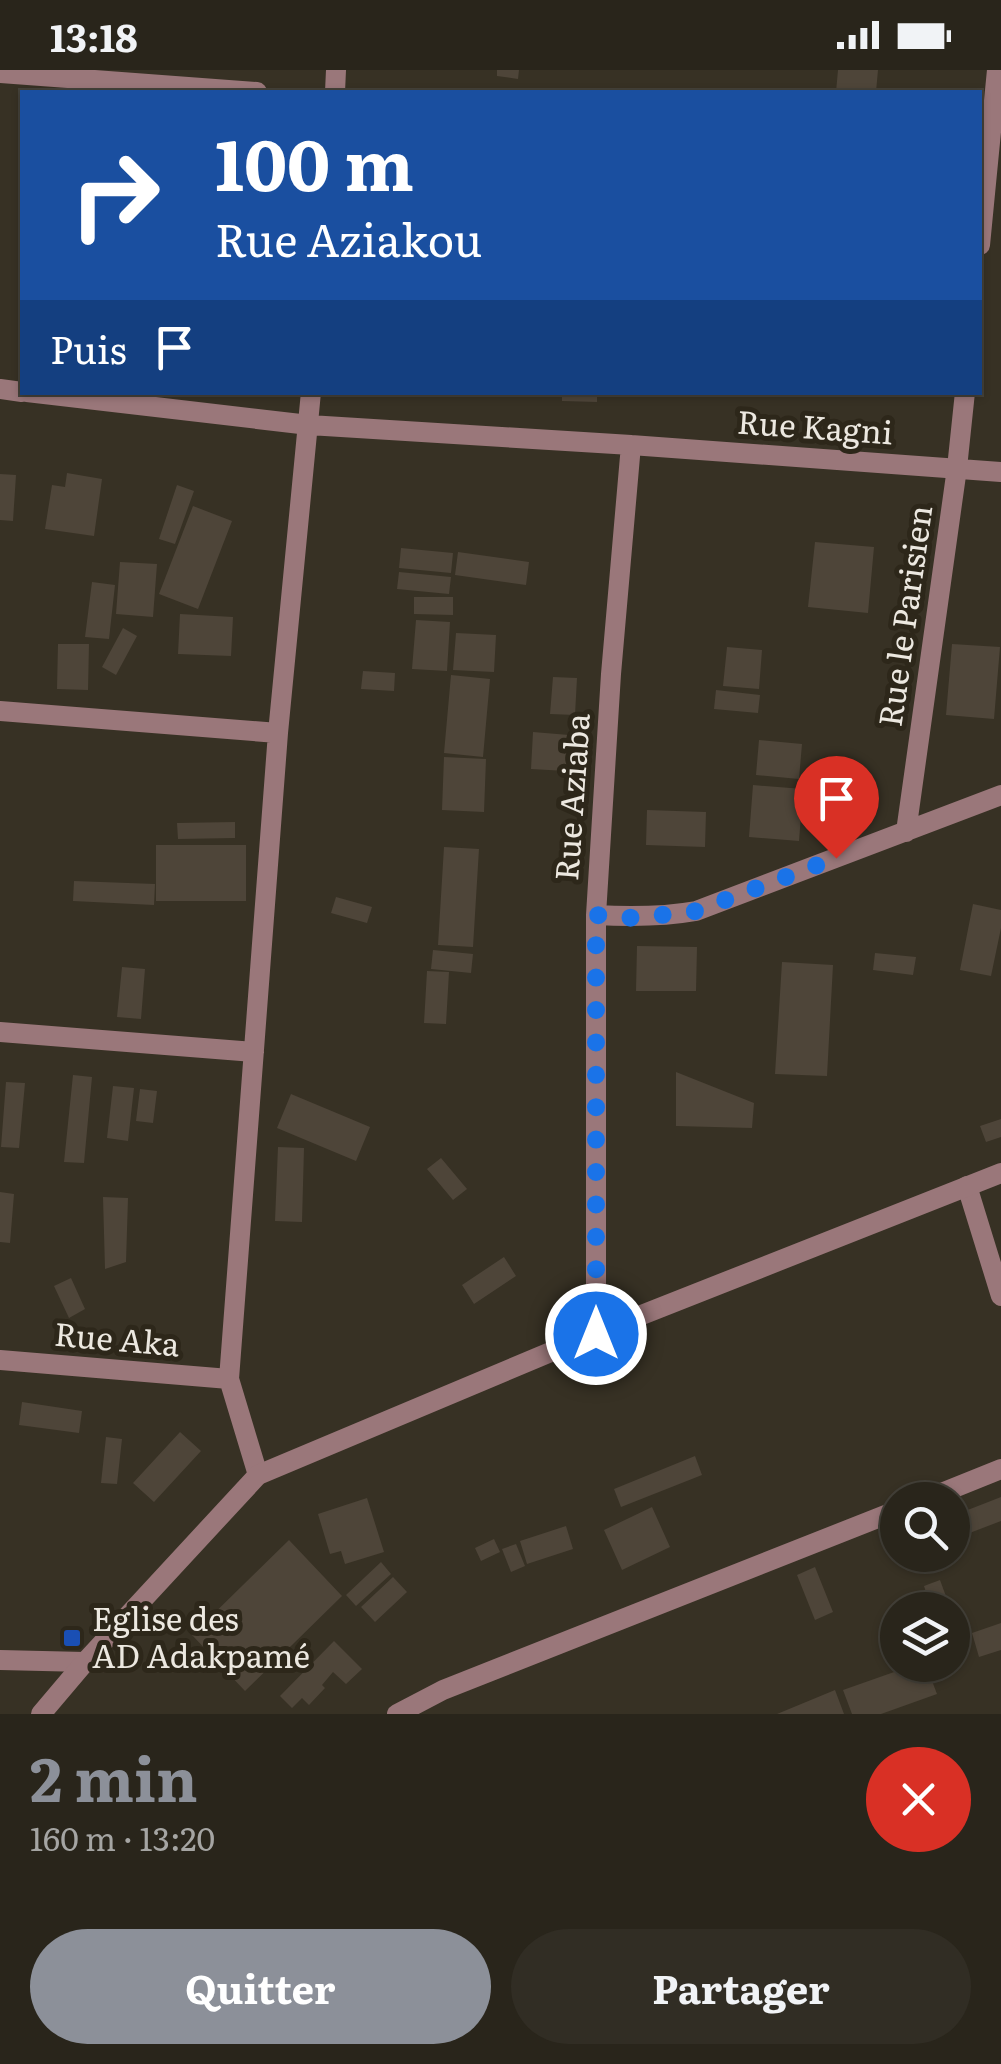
<!DOCTYPE html>
<html lang="fr">
<meta charset="utf-8">
<style>
body{margin:0;font-family:Literata,serif;background:#312d24;color:#f1f3f6;height:100vh;display:flex;flex-direction:column;font-size:38px;white-space:nowrap}
*{box-sizing:border-box;margin:0}
p{font-size:32px;color:#a5a5a3}
.icon{flex:none;width:55px;height:55px;fill:none;stroke:currentColor;stroke-width:2;stroke-linecap:round;stroke-linejoin:round}
.map{position:relative;height:1644px;overflow:hidden}
.panel{display:flex;flex-direction:column;background:#29251b;flex:1}
.panel>*{flex:none}
.hud{position:absolute;left:20px;top:20px;width:962px;height:305px;border-radius:0px;box-shadow:0 2px 8px #0004,0 0 0 2px #45423a;background:#1a4fa0;color:#fff;overflow:hidden}
.tools{position:absolute;left:880px;top:1412px;display:grid;gap:20px}
.tools a{display:grid;place-items:center;width:90px;height:90px;border-radius:50%;background:#29251b;box-shadow:0 2px 8px #0004,0 0 0 2px #45423a;font-size:50px}
.pin{position:absolute;display:grid;place-items:center;width:85px;height:85px;color:#fff;margin:-102px -42px;border-radius:50% 50% 50% 0;rotate:-45deg;box-shadow:0 0 10px #0007}
.pin .icon{rotate:45deg}
.me{position:absolute;width:110px;margin:-55px;rotate:0deg;stroke-linejoin:round;filter:drop-shadow(0 0 8px #0008)}
.turn{display:flex;align-items:center;gap:35px;height:210px;padding:0 30px;font-size:45px}
.turn .icon{width:130px;height:130px;stroke-width:2.5}
.turn b{display:block;font-size:70px;line-height:85px}
.then{display:flex;align-items:center;height:95px;padding:0 30px;background:#0003;gap:20px;font-size:38px}
.round{display:grid;place-items:center;flex:none;width:105px;height:105px;border-radius:52px;background:#312d24}
.summary{display:flex;align-items:center;justify-content:space-between;height:170px;padding:0 30px}
h1{font-size:60px;font-weight:700;line-height:75px;color:#8c9099}
.cta{display:flex;gap:20px;margin-top:auto;padding:20px 30px}
.cta a{flex:1;height:115px;border-radius:60px;background:#8c9099;color:#fff;font-size:40px;font-weight:700;line-height:115px;text-align:center}
.cta a+a{background:#312d24;color:#f1f3f6}
.status{display:flex;justify-content:space-between;align-items:center;height:70px;padding:0 50px;background:#29251b;direction:ltr}
.status svg{height:28px;fill:currentColor}
.map>svg:first-child{display:block}
.building{fill:#4e4539}
.lines{fill:none;stroke-linecap:round;stroke-linejoin:round}
.minor{stroke:#9a777a;stroke-width:20}
.tertiary{stroke:#9a777a;stroke-width:20}
.route{stroke:#1a73e8;stroke-width:18;stroke-dasharray:0 32.4}
.transit-dot{fill:#1a4fb4;stroke:#2d271a;stroke-width:4}
.labels{text-anchor:middle;stroke-width:10;stroke-linejoin:round;paint-order:stroke}
.street-label{font-size:32px;fill:#ece8e0;stroke:#2d271a}
.poi-label{font-size:32px;fill:#ece8e0;stroke:#2d271a;text-anchor:start}
</style>
<div class="status"><b>13:18</b><svg viewBox="0 0 49 12"><path d="M0 12V9h3v3zM5 12V6h3v6zM10 12V3h3v9zM15 12V0h3v12zM26 1h20v11H26zM47 4h2v5h-2z"/></svg></div>
<div class="map">
<svg width="1001" height="1644" viewBox="0 0 1001 1644">
<rect width="100%" height="100%" fill="#373124"/>
<path class="building" d="M497 0H519L518 9 497 6Z
M838 0H878L876 22H836Z
M562 322H597V332L562 331Z
M67 403 102 409 94 466 45 459 52 415 65 417Z
M0 404 16 405 13 451 0 450Z
M177 415 194 421 175 474 159 469Z
M193 436 232 451 198 539 159 524Z
M815 472 874 477 868 543 808 537Z
M401 478 453 483 451 503 399 498Z
M458 482 529 492 526 515 455 505Z
M120 492 157 494 153 547 116 544Z
M399 502 451 507 449 524 397 519Z
M92 512 115 515 109 569 85 567Z
M414 527H453V545L414 544Z
M180 544 233 547 231 586 178 584Z
M416 550 450 552 447 601 412 599Z
M123 558 137 566 116 605 102 597Z
M456 563 496 565 494 602 453 600Z
M58 574H89L88 620 57 619Z
M952 574 1000 577 994 649 946 645Z
M727 577 762 580 759 619 723 616Z
M363 601 395 603 394 621 361 619Z
M451 605 490 609 483 687 444 683Z
M553 607 577 608 575 645 550 644Z
M716 620 760 625 758 643 714 639Z
M533 662 569 665 566 701 531 699Z
M759 670 802 674 799 709 756 705Z
M444 687 486 689 484 742 442 740Z
M753 715 803 719 799 771 749 767Z
M825 715 842 718 836 754 819 752Z
M647 740 706 742 705 777 646 775Z
M235 752V768L178 769 177 753Z
M156 775H246V831H156Z
M444 777 479 779 473 877 438 875Z
M74 811 155 814 154 835 73 831Z
M336 827 372 837 367 853 331 843Z
M973 834 1001 840V858L991 906 960 900Z
M637 876 697 877 696 921H636Z
M433 880 473 884 471 903 431 899Z
M875 883 916 887 913 905 873 900Z
M782 892 833 895 827 1006 775 1004Z
M122 897 145 899 141 949 117 947Z
M427 901 449 902 446 954 424 953Z
M676 1002 754 1033 752 1058 676 1056Z
M73 1005 92 1007 84 1093 64 1092Z
M6 1012 25 1013 19 1078 1 1077Z
M113 1016 134 1018 128 1071 107 1068Z
M140 1019 157 1021 153 1053 136 1051Z
M291 1024 370 1057 356 1091 277 1058Z
M1001 1049V1067L986 1072 980 1056Z
M278 1077 304 1078 302 1152 275 1151Z
M441 1088 467 1119 453 1130 427 1099Z
M0 1122 14 1124 10 1173 0 1172Z
M103 1127 128 1128 126 1192 105 1199Z
M504 1187 516 1206 474 1234 462 1215Z
M71 1208 85 1239 69 1248 54 1216Z
M22 1332 82 1341 79 1363 19 1355Z
M180 1362 201 1381 154 1432 133 1413Z
M106 1367 122 1369 117 1414 101 1413Z
M695 1386 702 1405 621 1437 614 1419Z
M1001 1427V1451L967 1464 960 1443Z
M367 1428 384 1482 345 1494 341 1481 330 1484 318 1444Z
M652 1437 670 1477 622 1500 604 1460Z
M566 1456 573 1479 527 1494 520 1471Z
M494 1469 500 1482 481 1491 475 1478Z
M289 1470 342 1526 245 1621 192 1565Z
M516 1474 525 1496 511 1502 502 1479Z
M381 1492 391 1504 356 1536 346 1525Z
M815 1497 833 1542 815 1550 797 1505Z
M393 1507 407 1522 375 1552 361 1537Z
M940 1510 951 1540H932L924 1516Z
M1001 1553V1580L979 1587 972 1563Z
M334 1571 362 1599 346 1614 333 1602 322 1615 325 1618 309 1635 302 1628 292 1638 280 1626Z
M914 1595H926L937 1624 881 1644H852L843 1620Z
M835 1620 844 1644H777Z"/>
<g class="lines">
<path class="minor" d="M0 3 257 22
M335 22 336 0
M980 175 997 0
M0 319 22 322
M27 322 309 355 631 375 1001 402
M0 641 278 663
M906 762 957 398 965 322
M596 845C631 847 662 847 696 841L1001 725
M0 962 254 982
M967 1116 1001 1226
M596 1263V845L611 604 631 375
M0 1290 229 1309
M258 1405 229 1309 278 663 311 322
M924 1430 1001 1399
M0 1590 85 1592
M397 1644 443 1620 898 1440"/>
<path class="tertiary" d="M41 1644 85 1592 258 1405 596 1263 1001 1103"/>
</g>
<g class="lines">
<path class="route" d="M596 1264V845L635 848 696 841 836 788"/>
</g>
<rect class="transit-dot" x="62" y="1558" width="20" height="20" rx="5"/>
<g class="labels">
<g class="street-label">
<text transform="translate(815 358) rotate(4)" y="11">Rue Kagni</text>
<text transform="translate(906 546) rotate(-82)" y="11">Rue le Parisien</text>
<text transform="translate(573 727) rotate(-86)" y="11">Rue Aziaba</text>
<text transform="translate(117 1270) rotate(5)" y="11">Rue Aka</text>
</g>
<g class="poi-label">
<text x="92" y="1561">Eglise des<tspan x="92" dy="37">AD Adakpamé</tspan></text>
</g>
</g>
</svg>
<div class="tools">
<a><svg class="icon" aria-label="search" viewBox="0 0 24 24"><circle cx="10" cy="10" r="6"/><path d="M15 15l6 6"/></svg></a>
<a><svg class="icon" aria-label="layers" viewBox="0 0 24 24"><path d="M12 4l9 5-9 5-9-5zM3 14l9 5 9-5"/></svg></a>
</div>
<div class="pin" style="left:836px;top:788px;background:#d93025"><svg class="icon" aria-label="arrive" viewBox="0 0 24 24"><path d="M6 21V4h12l-3 4 3 4H6"/></svg></div>
<svg class="me" style="left:596px;top:1264px" viewBox="-20 -20 40 40"><circle r="17" fill="#1a73e8" stroke="#fff" stroke-width="3"/><path d="M0-11L8 9 0 5-8 9z" fill="#fff"/></svg>
<div class="hud">
<div class="turn"><svg class="icon" aria-label="right" viewBox="0 0 24 24"><path d="M7 20v-9h11M14 6l5 5-5 5"/></svg><div><b>100 m</b>Rue Aziakou</div></div>
<div class="then">Puis<svg class="icon" aria-label="arrive" viewBox="0 0 24 24"><path d="M6 21V4h12l-3 4 3 4H6"/></svg></div>
</div>
</div>
<section class="panel">
<div class="summary"><div><h1>2 min</h1><p>160 m · 13:20</p></div><a class="round" style="background:#d93025;color:#fff"><svg class="icon" aria-label="close" viewBox="0 0 24 24"><path d="M6 6l12 12M18 6L6 18"/></svg></a></div>
<div class="cta"><a>Quitter</a><a>Partager</a></div>
</section>
